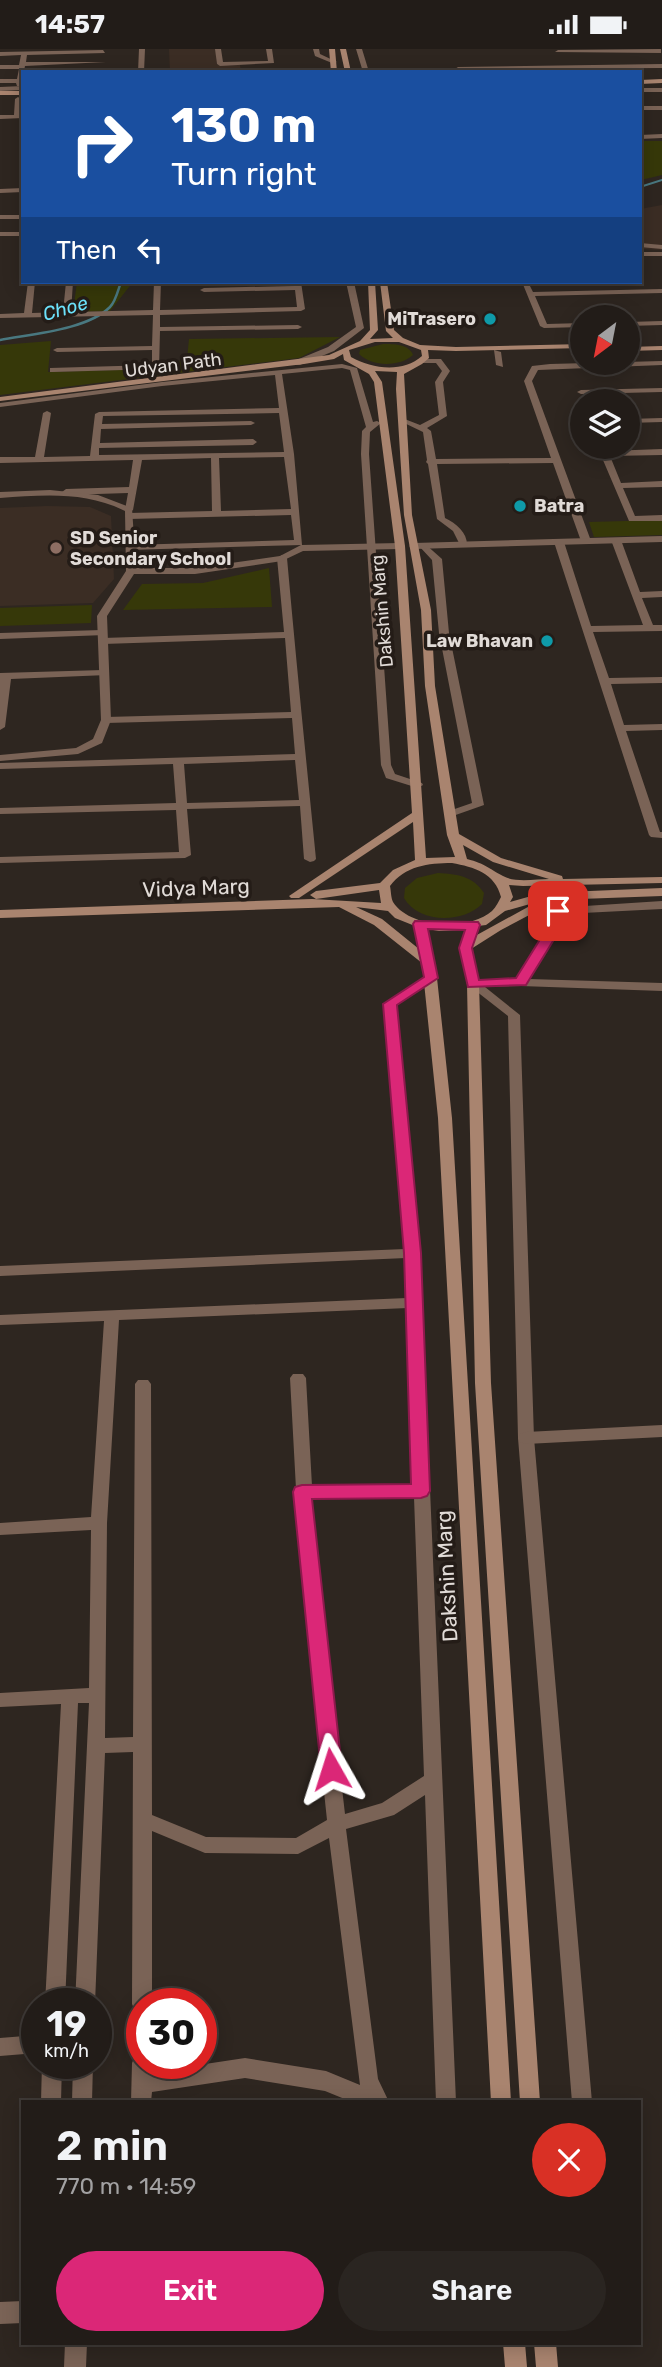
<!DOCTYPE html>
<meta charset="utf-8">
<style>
body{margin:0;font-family:Rubik,sans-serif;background:#2a2521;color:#f1f3f6;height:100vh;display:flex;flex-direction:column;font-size:26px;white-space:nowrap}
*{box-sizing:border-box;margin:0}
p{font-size:23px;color:#a2a1a2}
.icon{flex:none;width:38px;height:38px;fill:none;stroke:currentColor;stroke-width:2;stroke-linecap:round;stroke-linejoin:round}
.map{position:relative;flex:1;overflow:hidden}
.details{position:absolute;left:21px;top:2051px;width:620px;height:245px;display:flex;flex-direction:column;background:#221c18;border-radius:0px;box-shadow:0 4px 18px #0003,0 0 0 2px #3f3a37}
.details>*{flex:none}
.banner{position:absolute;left:21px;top:21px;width:621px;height:214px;border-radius:0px;box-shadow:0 4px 18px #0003,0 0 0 2px #3f3a37;background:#1a4fa0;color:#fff;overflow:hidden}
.needle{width:46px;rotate:212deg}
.fabs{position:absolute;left:570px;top:256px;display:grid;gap:14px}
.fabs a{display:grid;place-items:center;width:70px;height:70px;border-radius:50%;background:#221c18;box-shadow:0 4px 18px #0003,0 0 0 2px #3f3a37;font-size:35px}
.speed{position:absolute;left:21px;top:1939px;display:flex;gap:14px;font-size:35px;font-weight:700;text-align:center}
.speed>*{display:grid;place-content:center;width:91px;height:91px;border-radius:50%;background:#221c18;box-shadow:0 4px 18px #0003,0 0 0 2px #3f3a37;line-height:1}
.speed small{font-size:18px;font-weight:400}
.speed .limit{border:10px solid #d22;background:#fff;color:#111}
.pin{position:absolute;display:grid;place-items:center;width:60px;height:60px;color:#fff;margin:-30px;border-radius:14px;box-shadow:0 4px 10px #0006}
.me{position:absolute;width:77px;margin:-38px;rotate:354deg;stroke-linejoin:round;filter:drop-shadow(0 0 5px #0008)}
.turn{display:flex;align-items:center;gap:24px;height:147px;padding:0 35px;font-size:32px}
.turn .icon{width:91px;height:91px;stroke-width:2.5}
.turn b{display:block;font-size:49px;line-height:60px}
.then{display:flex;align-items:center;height:66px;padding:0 35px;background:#0003;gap:14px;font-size:26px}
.round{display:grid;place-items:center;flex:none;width:74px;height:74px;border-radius:37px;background:#2a2521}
.summary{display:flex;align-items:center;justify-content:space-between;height:119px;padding:0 35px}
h1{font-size:42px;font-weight:600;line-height:52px}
.action{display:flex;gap:14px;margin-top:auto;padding:14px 35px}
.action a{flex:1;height:80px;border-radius:42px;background:#db2777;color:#fff;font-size:28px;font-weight:600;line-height:80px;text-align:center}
.action a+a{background:#2a2521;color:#f1f3f6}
.status{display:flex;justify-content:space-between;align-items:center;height:49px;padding:0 35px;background:#221c18;direction:ltr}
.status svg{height:19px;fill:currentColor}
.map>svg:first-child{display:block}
.built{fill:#3b2d24}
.green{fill:#363809}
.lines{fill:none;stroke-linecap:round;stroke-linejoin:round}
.stream-far1{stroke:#497880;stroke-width:2}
.stream{stroke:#497880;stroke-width:2.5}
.minor{fill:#7a6356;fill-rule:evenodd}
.tertiary{fill:#7a6356;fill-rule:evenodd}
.secondary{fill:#a9846f;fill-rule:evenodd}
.route{fill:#db2777;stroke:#8e194d;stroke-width:2}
.culture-dot{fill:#0f9aa8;stroke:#241c17;stroke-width:2.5}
.education-dot{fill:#8d6e63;stroke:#241c17;stroke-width:2.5}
.labels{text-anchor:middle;stroke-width:7;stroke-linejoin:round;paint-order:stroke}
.far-poi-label{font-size:18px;font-weight:bold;fill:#e1dbd7;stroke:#241c17;text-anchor:end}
.far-street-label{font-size:18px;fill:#e1dbd7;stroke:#241c17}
.far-water-label{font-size:19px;font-style:italic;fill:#6ce2fb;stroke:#241c17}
.street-label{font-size:21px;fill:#e1dbd7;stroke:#241c17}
</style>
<div class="status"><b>14:57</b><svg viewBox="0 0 49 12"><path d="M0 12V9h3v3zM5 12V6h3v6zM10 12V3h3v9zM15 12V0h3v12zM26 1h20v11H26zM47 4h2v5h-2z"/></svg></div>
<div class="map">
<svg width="662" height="2318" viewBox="0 0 662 2318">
<rect width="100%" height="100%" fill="#2e2620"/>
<path class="built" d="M169 0H216L217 16H240L241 23H170Z
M662 156V201L641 200 640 160Z
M47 457 90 458 111 467 114 530 93 554 0 557V459Z"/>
<path class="green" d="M641 92H662V126L641 131Z
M77 233H133L110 262 73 263Z
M340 288 299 309 0 346V296L51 292 48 323 156 320 187 310 189 290Z
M383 295C394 295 409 295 413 306 400 318 372 318 359 305L360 301Z
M662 471V486L594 488 589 473Z
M269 519 272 558 123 561 142 535 203 534Z
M92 556 91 574 0 577V559Z
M438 824C457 825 473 827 484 844L482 855C462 875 418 874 404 849L405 839 417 829Z"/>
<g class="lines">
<path class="stream-far1" d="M640 138 662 131"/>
<path class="stream" d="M0 291C31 285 87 281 110 258 116 252 118 241 121 233"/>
<path class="minor" d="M139 0H145L144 23H138Z
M215 0H221L223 13 268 12 266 0H272L274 14 220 17 217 15Z
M661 0V4L555 3 558 1Z
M103 1 105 4 27 6 26 13H106L25 17 21 37H17L16 34H0V30H17L19 20H0V16H19L21 6 0 7V3Z
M662 15V19L455 20 458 18Z
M640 39H662V43H640Z
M18 48 21 50 20 65H23V69L0 70V66H14L15 50Z
M640 57H662V61H640Z
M23 139V143L0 144V140Z
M0 166H23V170H0Z
M0 183H23V187H0Z
M640 194 662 196V200L640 198Z
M28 233H35L32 264 63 263 66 233H73L71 263 153 261 154 233H161L160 261 297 258 295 241 204 243 200 241 204 239 294 237V233H301L305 260 301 262 160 266V278L298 276 302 278 298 280 160 282 159 320 53 323H50V319L152 316V301L57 303 53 301 57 299 152 297 153 266 0 269V265L24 264Z
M346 233H354L364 279 334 302 300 316H294V312L328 298 356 278Z
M522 233H528L533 243 662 240V244L535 247 547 275 583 274V278L544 279 540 277Z
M662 272V276L628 277V273Z
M494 301 501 303 503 318 496 316Z
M423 310H441L450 322 443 333 447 367 427 379 431 382 436 410 551 409 524 332 532 317 550 315 662 312V316L538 321 532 332 591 492 589 494 581 492 553 414 437 415 445 469C457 475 468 484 467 498H461L453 482 437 470 428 415 426 413 427 411 423 383 398 371 402 369 420 376 439 366 435 333 442 322 436 314H420L419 312Z
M342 315 357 319 373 373 377 372 381 374 370 383 369 405 391 716 395 725 422 734 423 736 418 739 386 729 381 716 361 405 362 382 366 378 350 321 342 319 282 325 294 405 302 496 127 501V497L130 496 294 491 291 466 129 470 125 467 129 464 212 462 211 409 142 411 133 461 129 464 125 461 128 444 66 446 62 443 66 440 129 438 133 411 0 414V408H35L43 364 47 362 51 364 44 408 90 407 95 365 99 363 279 359 275 326 162 337 0 358V354L162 333ZM279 364 284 403 99 406V399L253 396 257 393 253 390 100 394 101 380 251 376 255 374 251 372 102 375 103 367ZM284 408 291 460 221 462 219 409Z
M662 339V343L581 345 577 343 581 341Z
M662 369V373L628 374V370Z
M597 397H605L608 402 662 400V406L610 407 621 434 662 432V438L623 439 635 467 662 466V472H629Z
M613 489 621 491 640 543 662 542V548L642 549 653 576H662V582L593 583 609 629 662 628V634L611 635 624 676 662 675V681L626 682 660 783H662V789L651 788 649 786 554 493 559 490 564 493 591 577 643 576 611 491Z
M424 494 442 510 449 584 484 756 450 768 446 767V763L472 754 439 584 432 511 419 497Z
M282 506 287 509C296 610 306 710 316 810L314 812 310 813 304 810 300 757 187 760 191 806 185 809 0 814V808L179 803 176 761 0 765V759L176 754 173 715 0 720V714L295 705 292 669 106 674 101 671 106 668 291 663 285 589 103 595 98 592 103 589 284 583 277 509ZM295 711 299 751 187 754 184 715Z
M102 581 107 584 105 586 0 590V584Z
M103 621 108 624 107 626 11 630 5 678 0 681V624Z
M662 852V860L563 865 552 892 529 930 662 934V942L521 937 485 938 520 966 534 1389 592 2053H572L518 1389 508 967 467 935 473 931 517 929 540 892 554 859Z
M431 925 437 929 435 932 396 956 420 1204 456 2053H436L425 1746 394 1766 346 1780 378 2030 389 2053H352L325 2042 245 2029 152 2043 151 2053H131L132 2014 135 2007 142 2004V2014H152V2023L245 2009 326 2022 360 2036 329 1789 298 1805 205 1804 152 1782V1955H142V1964L135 1962 132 1955 133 1703 105 1704 95 1955H75L89 1654H78L65 1955H45L61 1655 0 1658V1644L89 1639 91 1481 0 1486V1474L91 1468 104 1272 0 1276V1266L407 1249 406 1209 0 1227V1217L405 1200 384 955ZM408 1259 414 1436 312 1437 306 1329 303 1325H293L290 1329 296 1440 294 1443 296 1447 308 1592 327 1771 296 1789 206 1788 152 1766 151 1335 148 1331H138L135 1335 133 1688 105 1689 107 1474 119 1271ZM414 1448 424 1727 382 1754 345 1765 325 1592 312 1449Z
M37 1986V2004L0 2007V1989Z
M42 2014H62L61 2053H41Z
M73 2014H93L92 2053H72Z
M23 2252V2274L0 2275V2253Z
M65 2294H87L86 2318H64Z"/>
<path class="tertiary" d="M313 0H319L320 5 337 13 332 14 315 7Z
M356 0H362L369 23H363Z
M23 37V41L0 42V38Z
M662 85V89L640 90V86Z
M640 203H662V207H640Z
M50 441 98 446 132 459 136 519H195L280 507 301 496 400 494 405 497 400 500 303 502 282 512 195 525H134L107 567 111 671 102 694 78 705 0 712V706L76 699 93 690 101 671 97 567 126 522 125 462C85 442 43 446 0 449V443Z
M662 487V493L414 500 409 497 414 494Z
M662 1376V1388L526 1395 520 1393 518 1389 520 1385 526 1383Z"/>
<path class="secondary" d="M329 0H335L337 23H331Z
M340 0H346L351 23H345Z
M662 30V34L640 35V31Z
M0 42H23V46H0Z
M368 233H375L378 281 370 290 393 289 386 282 380 233H387L394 281 403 289 420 296 456 298 583 295V299L456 302 428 301 429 309 422 315 404 325 412 466 431 561 435 637 459 785 501 809 562 827 563 830 662 828V834L523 837 509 836 513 848 510 853 542 844 662 839V847L553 851 552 854 501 881 471 900 479 935 491 1334 540 2053H520L475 1334 467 935 459 899 465 881 439 882 427 880 437 929 452 1069 511 2053H491L438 1069 422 914 374 876 339 858 0 869V861L312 850 381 854 379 841 316 850 310 846 316 842 380 834 393 821 415 811 413 773 299 849H291L289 847 412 764 395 497 374 333 369 325 344 311 343 305 334 310 304 315 0 352V348L329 306 360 292 370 281ZM375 293H399L421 301 422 307C403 324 372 320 351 308L349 301ZM375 322 397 323 396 340 404 466 421 561 425 637 447 786 455 808 426 809 405 497 382 333ZM463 796 493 813 549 830C536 830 515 834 503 827 488 819 486 815 467 810ZM452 814C474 818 495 824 501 848 499 852 496 858 492 862 470 882 410 880 393 853 391 849 391 842 390 837 405 817 428 814 452 814ZM537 853 475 887 478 877 486 876 505 862ZM356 858 388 862 395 869 415 877 419 900 382 870Z
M662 297V301L628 302V298Z
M503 2294H525L527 2318H505Z
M534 2294H556L558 2318H536Z"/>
</g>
<path class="route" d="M558 858 565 862 553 892 526 936 468 938 459 899 465 881 428 880 438 929 397 956 421 1204 430 1442 427 1447 421 1449 312 1450 342 1720 339 1726 331 1729 324 1726 321 1720 293 1443 295 1438 302 1436 411 1435 404 1204 383 955 424 928 413 875 415 872 478 873 480 876 472 899 479 931 516 929 539 892 552 862Z"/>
<g class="culture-dot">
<circle cx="490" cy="270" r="7"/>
<circle cx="520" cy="457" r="7"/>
<circle cx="547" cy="592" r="7"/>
</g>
<circle class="education-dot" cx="56" cy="499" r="7"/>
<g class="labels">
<g class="far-poi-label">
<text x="476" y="276">MiTrasero</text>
<text x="534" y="463" text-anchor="start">Batra</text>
<text x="70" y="495" text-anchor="start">SD Senior<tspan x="70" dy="21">Secondary School</tspan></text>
<text x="533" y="598">Law Bhavan</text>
</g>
<g class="far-street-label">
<text transform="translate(173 316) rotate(-7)" y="6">Udyan Path</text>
<text transform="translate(382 562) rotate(-95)" y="6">Dakshin Marg</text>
</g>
<g class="far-water-label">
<text transform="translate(65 259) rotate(-16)" y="7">Choe</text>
</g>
<g class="street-label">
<text transform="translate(196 839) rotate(-2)" y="7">Vidya Marg</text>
<text transform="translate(447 1527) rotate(-93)" y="7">Dakshin Marg</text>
</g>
</g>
</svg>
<div class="fabs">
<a><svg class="needle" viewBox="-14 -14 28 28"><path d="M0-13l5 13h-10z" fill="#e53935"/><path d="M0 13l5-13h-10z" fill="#a2a1a2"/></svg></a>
<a><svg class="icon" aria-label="layers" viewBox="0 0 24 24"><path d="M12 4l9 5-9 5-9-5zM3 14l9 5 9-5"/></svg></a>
</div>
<div class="speed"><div>19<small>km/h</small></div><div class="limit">30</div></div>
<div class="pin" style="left:558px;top:862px;background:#d93025"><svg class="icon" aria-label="arrive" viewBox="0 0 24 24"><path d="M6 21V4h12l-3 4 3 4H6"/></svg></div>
<svg class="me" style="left:331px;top:1720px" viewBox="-20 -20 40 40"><path d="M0-17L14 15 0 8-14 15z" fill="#db2777" stroke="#fff" stroke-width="4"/></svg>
<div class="banner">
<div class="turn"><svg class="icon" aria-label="right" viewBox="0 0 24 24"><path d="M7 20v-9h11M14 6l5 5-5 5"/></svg><div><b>130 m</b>Turn right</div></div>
<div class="then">Then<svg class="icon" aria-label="left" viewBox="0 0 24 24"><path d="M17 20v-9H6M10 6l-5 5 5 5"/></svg></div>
</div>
<section class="details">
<div class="summary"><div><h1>2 min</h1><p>770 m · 14:59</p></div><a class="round" style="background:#d93025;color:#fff"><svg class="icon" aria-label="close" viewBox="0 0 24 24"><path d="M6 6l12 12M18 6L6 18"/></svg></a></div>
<div class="action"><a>Exit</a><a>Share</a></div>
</section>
</div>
